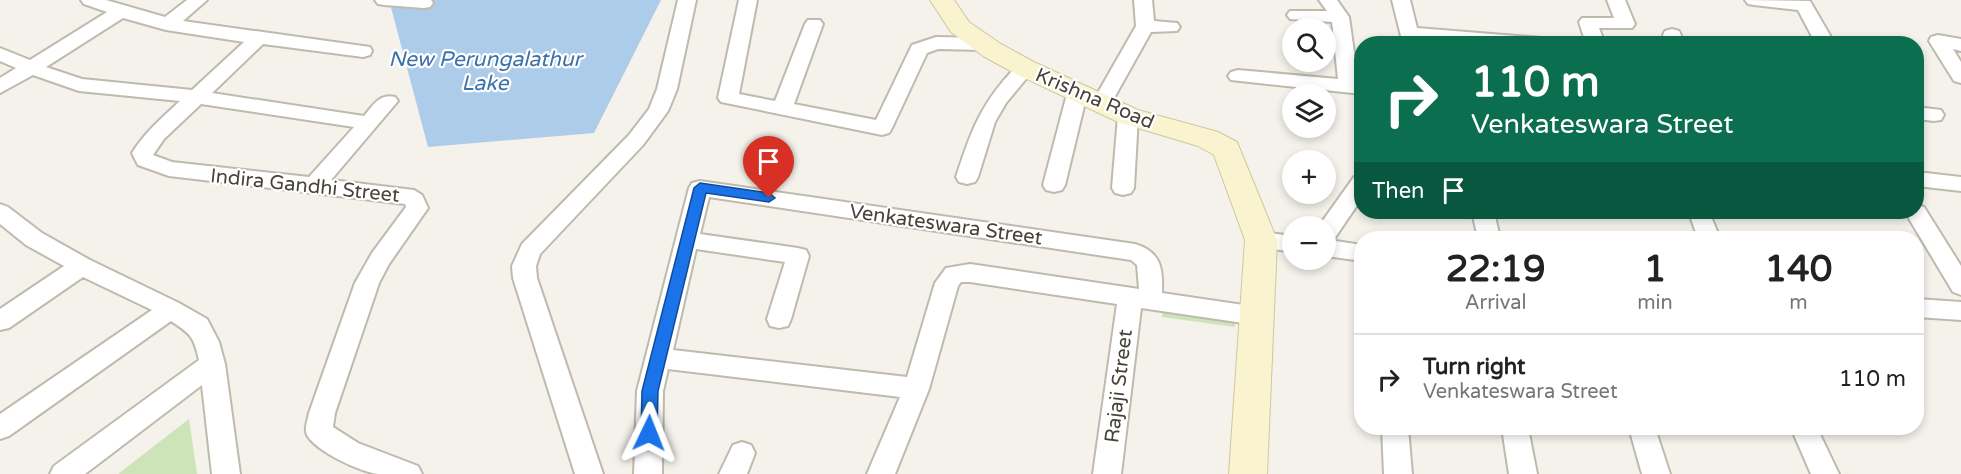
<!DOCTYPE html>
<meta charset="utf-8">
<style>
body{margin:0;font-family:"Varela Round",sans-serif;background:#f6f6f6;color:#222;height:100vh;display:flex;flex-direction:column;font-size:22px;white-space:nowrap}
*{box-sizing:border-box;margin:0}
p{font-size:20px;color:#767676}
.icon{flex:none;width:33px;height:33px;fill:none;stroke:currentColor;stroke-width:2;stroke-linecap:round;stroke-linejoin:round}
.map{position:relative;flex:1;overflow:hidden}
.details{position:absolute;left:1354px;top:231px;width:570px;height:204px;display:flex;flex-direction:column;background:#fff;border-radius:24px;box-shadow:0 3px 9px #0003}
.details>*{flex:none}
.banner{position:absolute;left:1354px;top:36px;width:570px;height:183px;border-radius:24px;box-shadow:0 3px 9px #0003;background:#0b6e4f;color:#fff;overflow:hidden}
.controls{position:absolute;left:1282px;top:18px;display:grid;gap:12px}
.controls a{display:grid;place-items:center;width:54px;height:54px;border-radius:50%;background:#fff;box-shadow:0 3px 9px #0003;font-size:30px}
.pin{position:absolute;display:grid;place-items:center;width:51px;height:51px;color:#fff;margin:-62px -26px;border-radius:50% 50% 50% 0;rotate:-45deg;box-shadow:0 0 6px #0007}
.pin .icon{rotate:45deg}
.me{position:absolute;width:66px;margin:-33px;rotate:2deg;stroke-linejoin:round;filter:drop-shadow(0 0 4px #0008)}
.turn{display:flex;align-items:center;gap:21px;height:126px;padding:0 18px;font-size:27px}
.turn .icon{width:78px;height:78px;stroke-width:2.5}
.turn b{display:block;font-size:42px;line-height:51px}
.then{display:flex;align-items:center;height:57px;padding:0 18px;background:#0003;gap:12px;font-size:22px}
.eta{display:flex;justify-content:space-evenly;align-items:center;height:102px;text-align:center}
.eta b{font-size:36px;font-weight:800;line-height:42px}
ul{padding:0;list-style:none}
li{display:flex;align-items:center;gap:18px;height:90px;padding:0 18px;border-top:2px solid #e0e0e0}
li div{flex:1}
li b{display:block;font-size:22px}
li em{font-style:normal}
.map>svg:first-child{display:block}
.green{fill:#cce4b8}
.water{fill:#adccea}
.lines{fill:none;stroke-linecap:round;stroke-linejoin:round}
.street-casing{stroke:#bfbaae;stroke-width:4}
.secondary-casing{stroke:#cfc79f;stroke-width:2}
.street{fill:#fff;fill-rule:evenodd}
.secondary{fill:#faf3cf;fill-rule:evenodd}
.route{fill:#1a73e8;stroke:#114b97;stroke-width:1.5}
.labels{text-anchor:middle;stroke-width:4.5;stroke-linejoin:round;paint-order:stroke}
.street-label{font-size:20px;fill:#474339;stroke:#fff}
.water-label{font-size:21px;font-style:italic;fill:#3c72aa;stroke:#fff}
</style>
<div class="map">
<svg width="1961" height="474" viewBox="0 0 1961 474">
<rect width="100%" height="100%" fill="#f4f2eb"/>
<path class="green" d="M1164 304 1235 314V327L1162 317Z
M189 419 197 474H118Z"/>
<path class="water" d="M389 0H661L594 133 428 147Z"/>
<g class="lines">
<defs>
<path id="street" d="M81 0H106L165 17 187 0H207L183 21 370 47 372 51 370 55 363 57 263 44 212 93 364 116C373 105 380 93 395 97L398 101 331 180 414 190 422 195 428 208 389 264 379 283 335 413 333 427 358 443 418 466 422 474C407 474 393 474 379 474 362 473 310 449 306 432 305 427 308 418 309 413L355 283 372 253 406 207 405 204 169 176 138 165 132 153C144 133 163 117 180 101L79 91 33 75 0 93V78L16 68 0 61V48L30 60 107 12 84 4ZM123 18 166 30 244 42 192 90 82 79 46 67ZM201 104 354 127 309 177 172 162 153 155 164 139Z
M375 0H431L433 3 430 7 424 8 384 5 378 4Z
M678 0H696L677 89 668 111 643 145 540 254 536 266 537 278 603 474H575L513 278 512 266 522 244 629 135 649 109 657 89Z
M739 0H757L739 94 775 101 805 24 808 20H820L823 24 794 104 876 120 912 45 936 37 983 38 990 40 992 44 990 48 983 50 938 49 927 53 892 128 889 133 882 135 721 102 718 98Z
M1134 0H1152L1154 21 1177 23 1180 27 1177 31 1151 32 1109 107 1102 109 1095 107 1092 103 1136 26Z
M1319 0H1337L1349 17 1358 81 1362 82V94L1231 80 1228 76 1231 72 1238 70 1338 79 1332 22 1290 19 1287 15 1290 11H1327Z
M1392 0H1410L1417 28 1542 38 1549 40 1551 44H1469L1420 39 1421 44H1403Z
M1607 0H1625L1635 24 1632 28H1599L1605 44H1586L1579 22 1582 18H1614Z
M1745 0 1810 1 1835 44H1816L1798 10 1754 5 1748 4Z
M1672 29 1679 31 1685 44H1666L1663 35 1665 31Z
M1938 35 1961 39V51L1953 49 1961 62V83L1954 81 1929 41 1931 37Z
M1025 62 1032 64 1035 68 1006 103 995 122 978 177 975 182 967 184 959 182 956 177C969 138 977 112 1004 80 1011 73 1015 65 1025 62Z
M1077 88 1084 90 1087 94 1065 185 1062 190 1054 192 1046 190 1043 185 1067 94 1070 90Z
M1917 107 1941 110 1944 115 1941 120 1934 121 1917 119Z
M1128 110 1135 111 1138 116 1134 188 1131 193 1123 195 1115 193 1112 188 1118 116 1121 111Z
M1917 172 1961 177V191L1917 186Z
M1362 175V198L1334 239 1329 240 1362 245V261L1326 256V226H1319L1354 177Z
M700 181 1135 244C1161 252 1163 268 1162 293L1257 307 1266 309 1269 316 1266 323 1257 325 1141 308 1121 474H1093L1117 304 970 282H961L958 286 929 389 895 474H867L900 397 668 369 663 391 662 474H634L637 391 689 188 692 183ZM709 197 1131 260 1137 265 1139 289 970 264 946 268 935 283 907 377 673 350 696 249 785 262 767 319 770 326 779 328 788 326 791 319 809 256 806 250 798 248 700 234Z
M0 204 8 207 42 233 90 260 179 303 207 319 219 342 225 364 240 474H212L202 385 85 474H50L54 466 199 360C194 337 191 334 171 321L9 436 0 439V414L152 310 83 277 9 328 0 330V309L64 266 26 245 0 224Z
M1917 205 1924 207 1961 266V295L1953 292 1905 212H1917Z
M1472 212H1494L1500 238H1478Z
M1693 212H1709L1720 238H1698L1690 216Z
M1261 232 1293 236V252L1253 246 1250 240 1253 234Z
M1917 299 1961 302V320L1917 317Z
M1382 428H1408L1412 474H1384Z
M1502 428H1528L1537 474H1509Z
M1629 428H1655L1670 474H1642Z
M1791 428H1817L1839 474H1811Z
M742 442 751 445 755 453 747 474H719L733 445Z"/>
<path id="secondary" d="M930 0H954L969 22 1001 44 1034 62 1138 110 1218 132 1237 142 1277 240 1267 474H1229L1245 240 1214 155 1198 146 1118 122 1016 74 983 56 951 32Z"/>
</defs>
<use href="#street" class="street-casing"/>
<use href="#secondary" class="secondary-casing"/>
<use href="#street" class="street"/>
<use href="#secondary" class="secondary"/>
</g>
<path class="route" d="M700 183 769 193 775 198 769 202 706 193 658 391 657 433 655 437 649 439 643 437 641 433 642 391 694 188Z"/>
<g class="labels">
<g class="street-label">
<text transform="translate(1095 98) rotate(23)" y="7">Krishna Road</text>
<text transform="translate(305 185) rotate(6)" y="7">Indira Gandhi Street</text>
<text transform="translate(946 224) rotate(8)" y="7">Venkateswara Street</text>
<text transform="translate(1118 386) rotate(-83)" y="7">Rajaji Street</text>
</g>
<g class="water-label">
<text x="485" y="66">New Perungalathur<tspan x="485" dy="24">Lake</tspan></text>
</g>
</g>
</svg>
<div class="controls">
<a><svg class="icon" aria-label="search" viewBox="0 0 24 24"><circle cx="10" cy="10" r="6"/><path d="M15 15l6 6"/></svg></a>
<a><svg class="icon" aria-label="layers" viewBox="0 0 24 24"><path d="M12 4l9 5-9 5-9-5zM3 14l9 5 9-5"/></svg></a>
<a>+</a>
<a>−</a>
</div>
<div class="pin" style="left:769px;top:198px;background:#d93025"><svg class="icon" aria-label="arrive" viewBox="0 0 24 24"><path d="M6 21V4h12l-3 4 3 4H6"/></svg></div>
<svg class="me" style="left:649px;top:433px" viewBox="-20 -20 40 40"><path d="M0-17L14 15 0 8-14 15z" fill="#1a73e8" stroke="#fff" stroke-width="4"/></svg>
<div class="banner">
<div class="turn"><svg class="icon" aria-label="right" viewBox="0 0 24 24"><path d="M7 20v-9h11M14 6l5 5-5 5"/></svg><div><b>110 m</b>Venkateswara Street</div></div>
<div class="then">Then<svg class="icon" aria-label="arrive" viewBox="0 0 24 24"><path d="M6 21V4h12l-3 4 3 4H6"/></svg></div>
</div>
<section class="details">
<div class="eta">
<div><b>22:19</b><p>Arrival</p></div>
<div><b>1</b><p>min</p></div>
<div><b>140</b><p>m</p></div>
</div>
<ul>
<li><svg class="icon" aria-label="right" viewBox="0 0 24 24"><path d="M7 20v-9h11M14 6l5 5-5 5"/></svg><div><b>Turn right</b><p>Venkateswara Street</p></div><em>110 m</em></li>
</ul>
</section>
</div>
